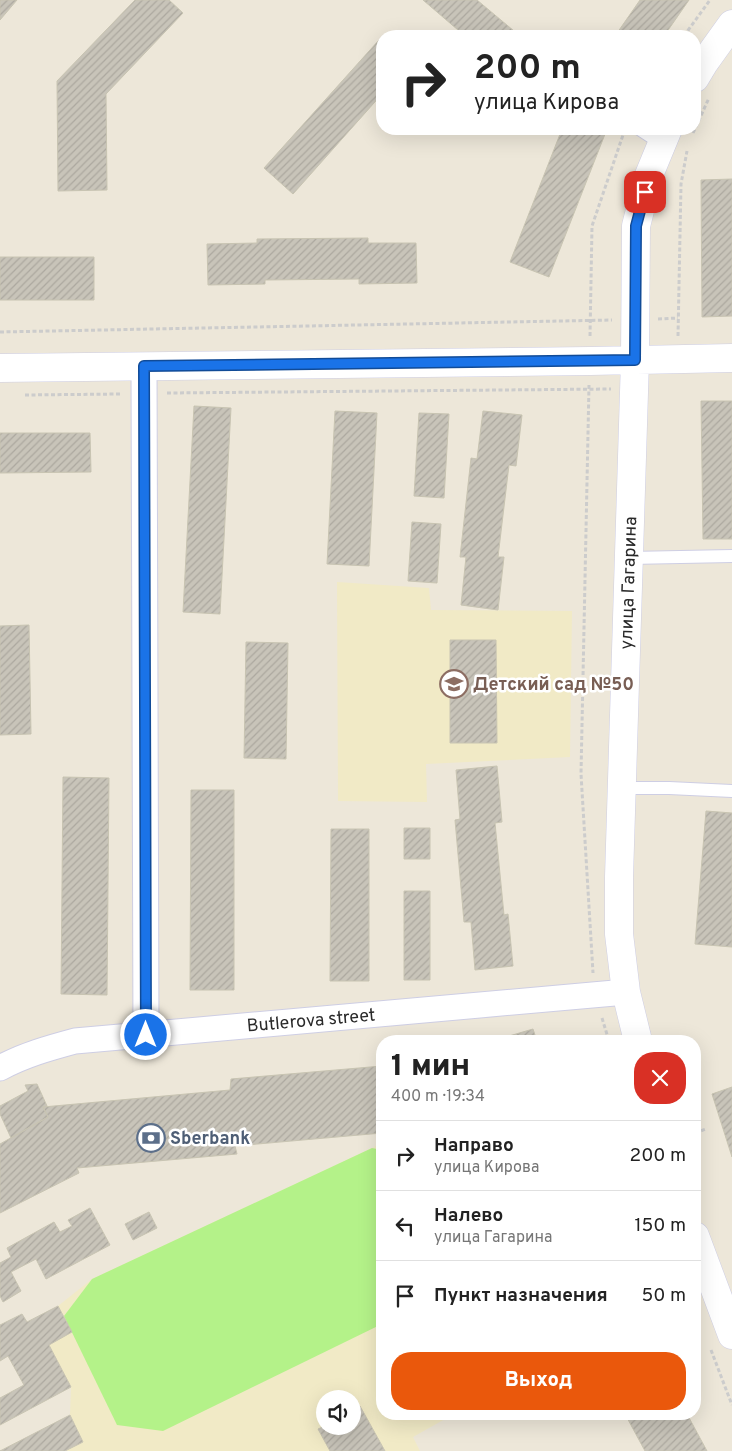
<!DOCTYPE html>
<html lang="ru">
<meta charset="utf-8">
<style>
body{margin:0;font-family:Overpass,sans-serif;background:#f6f6f6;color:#222;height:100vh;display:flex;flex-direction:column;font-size:19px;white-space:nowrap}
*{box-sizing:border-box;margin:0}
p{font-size:16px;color:#767676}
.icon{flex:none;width:28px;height:28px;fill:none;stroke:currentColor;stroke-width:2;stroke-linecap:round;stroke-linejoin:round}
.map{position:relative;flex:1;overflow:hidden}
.details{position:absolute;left:376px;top:1035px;width:325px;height:385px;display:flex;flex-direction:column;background:#fff;border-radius:20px;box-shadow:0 5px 20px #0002}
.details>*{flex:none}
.guide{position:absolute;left:376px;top:30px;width:325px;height:105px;border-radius:20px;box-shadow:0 5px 20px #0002;background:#fff;color:#222;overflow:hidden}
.buttons{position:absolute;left:316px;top:1390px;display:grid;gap:10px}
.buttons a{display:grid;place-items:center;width:45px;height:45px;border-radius:50%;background:#fff;box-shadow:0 5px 20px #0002;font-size:25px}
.pin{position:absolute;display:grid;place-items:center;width:42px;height:42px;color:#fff;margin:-21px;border-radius:10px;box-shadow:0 2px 8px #0006}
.me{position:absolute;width:55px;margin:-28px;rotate:0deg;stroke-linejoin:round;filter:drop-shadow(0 0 4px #0008)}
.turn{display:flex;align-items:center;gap:18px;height:105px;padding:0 15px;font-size:22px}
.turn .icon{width:65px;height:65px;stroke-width:2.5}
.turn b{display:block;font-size:35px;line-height:42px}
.round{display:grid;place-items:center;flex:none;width:52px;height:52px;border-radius:20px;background:#f6f6f6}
.head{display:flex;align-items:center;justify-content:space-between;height:85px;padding:0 15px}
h1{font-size:30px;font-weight:800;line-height:38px}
.action{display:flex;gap:10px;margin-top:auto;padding:10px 15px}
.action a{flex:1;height:58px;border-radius:20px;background:#ea580c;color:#fff;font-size:20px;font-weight:800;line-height:58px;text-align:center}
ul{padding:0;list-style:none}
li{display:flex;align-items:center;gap:15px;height:70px;padding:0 15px;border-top:1px solid #e0e0e0}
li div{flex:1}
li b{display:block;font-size:19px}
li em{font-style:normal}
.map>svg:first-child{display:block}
.education{fill:#f1eac6;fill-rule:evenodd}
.pitch{fill:#b4f289}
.building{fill:url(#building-hatch);stroke:#c8c4b2}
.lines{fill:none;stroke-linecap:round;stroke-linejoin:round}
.service-casing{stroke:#cecee4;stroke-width:14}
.minor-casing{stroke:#cecee4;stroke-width:27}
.tertiary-casing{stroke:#cecee4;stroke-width:29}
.path{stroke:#ccc;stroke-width:3;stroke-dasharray:4 2.5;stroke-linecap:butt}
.service{stroke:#fff;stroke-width:12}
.minor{stroke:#fff;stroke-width:25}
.tertiary{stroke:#fff;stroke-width:28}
.route-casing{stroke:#114b97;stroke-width:12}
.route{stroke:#1a73e8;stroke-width:9}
.labels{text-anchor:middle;stroke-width:5;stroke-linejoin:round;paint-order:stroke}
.street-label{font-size:18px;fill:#292929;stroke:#fff}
.education-label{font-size:18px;font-weight:bold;fill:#785e54;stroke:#fff;text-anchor:start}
.service-label{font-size:18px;font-weight:bold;fill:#4e5e75;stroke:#fff;text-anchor:start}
</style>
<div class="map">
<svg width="732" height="1451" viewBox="0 0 732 1451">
<defs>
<pattern id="building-hatch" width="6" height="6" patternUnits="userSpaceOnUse" patternTransform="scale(1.25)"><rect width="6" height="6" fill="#c8c4b9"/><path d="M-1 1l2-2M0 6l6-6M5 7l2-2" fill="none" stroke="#aca89f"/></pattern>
</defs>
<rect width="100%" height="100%" fill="#ede7d9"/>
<path class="education" d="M337 582 429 588 431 610 572 611 570 757 426 764 427 802 338 801Z
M382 1142V1414H454L413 1437 420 1451H65L83 1442 70 1415 71 1387 49 1345 72 1332 58 1306 92 1279 372 1148ZM325 1399H352V1426H325Z"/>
<path class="pitch" d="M372 1148 382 1150V1324L163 1431 117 1425 64 1316 92 1279Z"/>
<path class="building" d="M0 0H17L0 20Z
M135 0H169L183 13 106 94 107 190 58 191 57 81Z
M423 0H477L520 36H465Z
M640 0H689L664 36H615Z
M379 40 382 43V94L293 194 264 168Z
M562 129H607L549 277 510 262Z
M732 179V316L702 317 701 180Z
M368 238V243H416L417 283 359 284V279L265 280V284L208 285 207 244 257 243V239Z
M0 257H94V300H0Z
M701 401H732V539H703Z
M194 406 231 408 220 614 183 612Z
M335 411 377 413 369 566 327 564Z
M483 411 522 415 516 466 509 465 498 557H504L498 610 461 605 466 557H460L471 458 477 459Z
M419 413 449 414 444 498 414 496Z
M0 433H90L91 472 0 473Z
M412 522 441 524 437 583 408 581Z
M29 625 31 734 0 735V626Z
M450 640H496L497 743H450Z
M246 642 288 643 286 759 244 758Z
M497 766 502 822 495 823 504 915 508 914 513 966 475 970 471 922H464L455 820 460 819 456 770Z
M63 777 109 778 107 995 61 994Z
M191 790H234V990H190Z
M706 811 732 813V947L695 944Z
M404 828H430V859H404Z
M331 829H369V981H330Z
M404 891H430V980H404Z
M533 1029 537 1041H492Z
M382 1066V1133L235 1146 237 1154 77 1168 79 1173 0 1213V1144L48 1117 43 1107 230 1090 231 1079Z
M37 1084 47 1106 43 1107 48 1117 11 1138 0 1114V1106L28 1091 25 1085Z
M732 1087V1157L712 1094Z
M90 1208 110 1245 46 1279 36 1259 11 1272 21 1291 3 1302 0 1296V1263L11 1257 7 1248 54 1222 60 1232 72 1226 68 1220Z
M149 1212 157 1228 133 1240 125 1224Z
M58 1306 72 1332 49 1345 71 1387 0 1425V1398L24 1385 8 1356 0 1361V1325L22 1314 27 1322Z
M360 1406 385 1451H330L318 1429 325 1426H352V1410Z
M625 1414H687L707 1451H645Z
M70 1415 83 1442 65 1451H0Z"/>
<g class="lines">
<defs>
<path id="service" d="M639 129 662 144
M629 558 732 556
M621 788H669L732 791"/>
<path id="minor" d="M144 366 146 1035
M0 1068C24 1055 49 1048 75 1041L626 992"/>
<path id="tertiary" d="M695 78 704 63 732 24
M0 368 590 361 732 358
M638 1041 626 992 619 934V877L635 360 636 226 649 175 668 129
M695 1236 732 1335"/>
</defs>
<use href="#service" class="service-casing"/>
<use href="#minor" class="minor-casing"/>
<use href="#tertiary" class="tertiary-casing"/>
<path class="path" d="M684 36 710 0
M693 133 709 98
M658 319 678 318
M0 332 612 320
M590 336 592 226 623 135
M678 336 681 184 687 151
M589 385 581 774 593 973
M167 393 611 389
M25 395 121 394
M602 1018 609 1041
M695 1133 706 1129
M711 1350 732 1405"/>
<use href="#service" class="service"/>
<use href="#minor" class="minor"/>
<use href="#tertiary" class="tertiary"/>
</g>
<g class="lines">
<defs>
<path id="route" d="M146 1035 144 366 635 360 636 226 645 192"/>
</defs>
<use href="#route" class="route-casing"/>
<use href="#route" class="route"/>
</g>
<defs>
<symbol id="school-ring" viewBox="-11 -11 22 22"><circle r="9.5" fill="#fff" stroke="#8d6e63" stroke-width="1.5"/><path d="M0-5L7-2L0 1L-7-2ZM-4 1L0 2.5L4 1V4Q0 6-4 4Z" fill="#8d6e63"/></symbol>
<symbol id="bank-ring" viewBox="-11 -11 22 22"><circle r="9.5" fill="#fff" stroke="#5c6f8a" stroke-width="1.5"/><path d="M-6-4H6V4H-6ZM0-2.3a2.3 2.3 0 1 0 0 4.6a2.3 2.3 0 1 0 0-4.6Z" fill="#5c6f8a"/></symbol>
</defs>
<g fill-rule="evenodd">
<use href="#school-ring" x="438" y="668" width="32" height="32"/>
<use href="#bank-ring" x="135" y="1122" width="32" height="32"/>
</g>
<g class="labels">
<g class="street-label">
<text transform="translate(628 583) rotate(-88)" y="6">улица Гагарина</text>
<text transform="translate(311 1020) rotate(-5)" y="6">Butlerova street</text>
</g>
<g class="education-label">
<text x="473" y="690">Детский сад №50</text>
</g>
<g class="service-label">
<text x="170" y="1144">Sberbank</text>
</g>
</g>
</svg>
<div class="buttons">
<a><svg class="icon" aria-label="sound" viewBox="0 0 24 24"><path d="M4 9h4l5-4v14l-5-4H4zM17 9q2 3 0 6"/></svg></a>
</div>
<div class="pin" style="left:645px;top:192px;background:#d93025"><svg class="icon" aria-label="arrive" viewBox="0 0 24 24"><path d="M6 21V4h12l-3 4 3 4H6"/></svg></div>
<svg class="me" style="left:146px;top:1035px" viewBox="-20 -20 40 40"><circle r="17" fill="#1a73e8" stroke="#fff" stroke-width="3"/><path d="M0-11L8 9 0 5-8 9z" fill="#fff"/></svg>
<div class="guide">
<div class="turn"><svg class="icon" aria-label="right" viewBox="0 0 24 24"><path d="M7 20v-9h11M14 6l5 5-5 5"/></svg><div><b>200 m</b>улица Кирова</div></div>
</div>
<section class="details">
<div class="head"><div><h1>1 мин</h1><p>400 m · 19:34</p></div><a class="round" style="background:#d93025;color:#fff"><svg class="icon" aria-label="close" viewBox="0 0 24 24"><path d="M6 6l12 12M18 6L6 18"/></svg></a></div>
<ul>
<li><svg class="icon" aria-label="right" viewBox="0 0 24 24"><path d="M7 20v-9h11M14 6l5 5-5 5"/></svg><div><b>Направо</b><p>улица Кирова</p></div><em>200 m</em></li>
<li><svg class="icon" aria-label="left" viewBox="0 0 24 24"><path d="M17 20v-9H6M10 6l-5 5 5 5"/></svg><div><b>Налево</b><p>улица Гагарина</p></div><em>150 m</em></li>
<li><svg class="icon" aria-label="arrive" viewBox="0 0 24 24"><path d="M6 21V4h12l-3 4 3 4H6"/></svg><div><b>Пункт назначения</b></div><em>50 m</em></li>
</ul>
<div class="action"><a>Выход</a></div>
</section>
</div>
